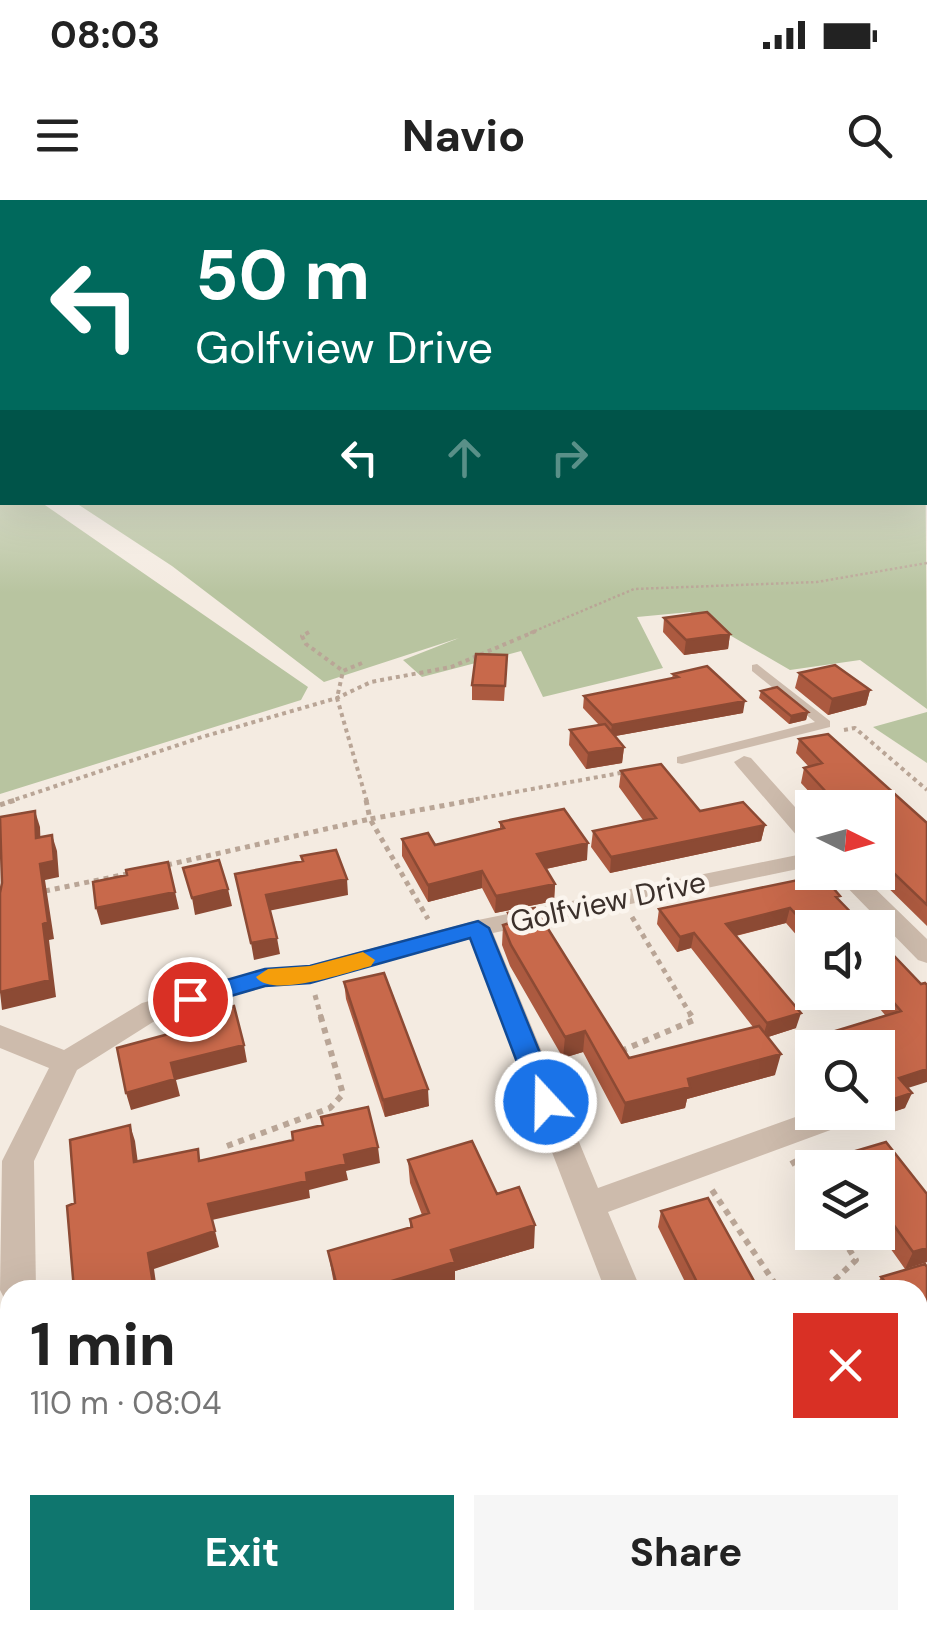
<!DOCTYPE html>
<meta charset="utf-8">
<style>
body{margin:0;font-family:"DM Sans",sans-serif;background:#f6f6f6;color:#222;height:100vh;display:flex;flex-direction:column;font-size:38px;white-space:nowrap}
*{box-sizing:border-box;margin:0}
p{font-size:32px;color:#767676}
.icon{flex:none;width:55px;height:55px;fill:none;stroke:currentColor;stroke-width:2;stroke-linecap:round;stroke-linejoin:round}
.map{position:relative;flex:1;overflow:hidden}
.panel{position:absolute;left:0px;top:1080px;width:928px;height:350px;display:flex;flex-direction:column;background:#fff;border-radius:30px 30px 0 0;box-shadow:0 10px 40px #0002}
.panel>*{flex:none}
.guide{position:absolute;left:0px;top:0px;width:928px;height:305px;box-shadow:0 10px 40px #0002;background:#00695c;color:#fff;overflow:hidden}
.needle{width:65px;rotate:95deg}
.tools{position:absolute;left:795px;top:590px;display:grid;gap:20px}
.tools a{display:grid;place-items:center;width:100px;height:100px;border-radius:0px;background:#fff;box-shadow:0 10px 40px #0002;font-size:50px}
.pin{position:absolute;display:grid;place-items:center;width:85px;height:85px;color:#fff;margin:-42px;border:5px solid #fff;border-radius:50%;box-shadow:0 2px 10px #0007}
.me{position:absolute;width:110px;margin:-55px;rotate:339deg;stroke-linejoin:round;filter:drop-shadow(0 0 8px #0008)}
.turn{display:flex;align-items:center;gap:35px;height:210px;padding:0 30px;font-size:45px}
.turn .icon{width:130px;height:130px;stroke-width:2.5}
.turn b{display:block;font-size:70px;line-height:85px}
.lanes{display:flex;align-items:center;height:95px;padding:0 30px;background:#0003;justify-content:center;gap:50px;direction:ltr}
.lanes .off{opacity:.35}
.round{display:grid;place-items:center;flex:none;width:105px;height:105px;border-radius:0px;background:#f6f6f6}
.summary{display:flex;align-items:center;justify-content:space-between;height:170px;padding:0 30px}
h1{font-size:60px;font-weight:700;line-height:75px}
.cta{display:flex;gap:20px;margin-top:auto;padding:20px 30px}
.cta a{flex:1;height:115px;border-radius:0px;background:#0f766e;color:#fff;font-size:40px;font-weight:700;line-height:115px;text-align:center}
.cta a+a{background:#f6f6f6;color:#222}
.status{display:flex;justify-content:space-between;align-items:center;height:70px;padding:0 50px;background:#fff;direction:ltr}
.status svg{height:28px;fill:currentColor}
header{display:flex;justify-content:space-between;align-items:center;height:130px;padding:0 30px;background:#fff;font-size:45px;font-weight:700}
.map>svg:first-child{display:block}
.green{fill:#b8c4a0}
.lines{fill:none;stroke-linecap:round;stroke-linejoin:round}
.path-far4{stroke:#b9a596;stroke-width:2.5;stroke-dasharray:2.5 2.5;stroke-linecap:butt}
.path-far3{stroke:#b9a596;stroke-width:4;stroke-dasharray:4 4;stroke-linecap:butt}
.path-far2{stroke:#b9a596;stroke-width:5;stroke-dasharray:5 5;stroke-linecap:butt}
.path-far1{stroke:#b9a596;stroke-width:6;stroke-dasharray:6 6;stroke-linecap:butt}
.path{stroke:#b9a596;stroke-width:8;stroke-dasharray:8 8;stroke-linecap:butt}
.lane{fill:#cdbbac;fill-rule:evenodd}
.street{fill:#cdbbac;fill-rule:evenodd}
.wall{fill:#ac5a40}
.shaded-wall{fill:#8c4a34}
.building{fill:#c8694b;stroke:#8c4a34;stroke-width:2.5}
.route{fill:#1a73e8;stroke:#114b97;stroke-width:2.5}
.slow{fill:#f59e0b}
.labels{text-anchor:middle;stroke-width:9;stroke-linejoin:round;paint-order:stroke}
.street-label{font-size:30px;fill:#3b302b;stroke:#fbf5ee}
</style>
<div class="status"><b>08:03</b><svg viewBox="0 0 49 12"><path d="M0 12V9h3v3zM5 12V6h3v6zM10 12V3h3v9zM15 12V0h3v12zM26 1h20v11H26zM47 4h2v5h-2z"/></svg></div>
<header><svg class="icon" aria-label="menu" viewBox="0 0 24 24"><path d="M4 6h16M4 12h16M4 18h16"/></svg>Navio<svg class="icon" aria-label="search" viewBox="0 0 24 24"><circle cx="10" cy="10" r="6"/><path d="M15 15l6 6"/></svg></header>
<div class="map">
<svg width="927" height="1430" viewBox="0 0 927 1430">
<rect width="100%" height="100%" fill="#f4ebe1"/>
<path class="green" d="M925 193 927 509 860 460 790 470 690 412 637 417 663 468 543 497 521 451 422 477 403 460 459 438 324 482 172 366 76 303 925 302Z
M0 273 2 302 42 303 308 487 301 500 0 594Z
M927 512V563L873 527Z"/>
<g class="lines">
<path class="path-far4" d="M530 433 634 389 817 382 927 363"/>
<path class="path-far3" d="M309 432 302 436 306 444 343 471
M362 463 343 471 337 498 367 602
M844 530 855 528 927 590
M8 602 202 537 337 498 371 482 451 467 536 431
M460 602 626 572"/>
<path class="path-far2" d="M366 600 370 619 474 600
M0 605 15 600
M167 665 370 619 428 719
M45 691 132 673
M632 717 692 817
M315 795 321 817"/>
<path class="path-far1" d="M621 851 694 820 690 814
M227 946 330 908 343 894 320 814
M792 960 812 992
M712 990 778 1088
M826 1088 856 1060 838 1032"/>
<path class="path" d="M776 1085 779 1090
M824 1090 829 1085
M256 1430 279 1420"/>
<path class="lane" d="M757 464 830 521V527L682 564 677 563V557L815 522 752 471V465Z"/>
<path class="street" d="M744 556 751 558 812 626V646L804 644 737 566 734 562Z
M812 652V666L493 733 598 988 812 911 859 912 855 921 608 1012 641 1090H605L470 739 310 783 265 787 161 817 77 870 34 961 36 1090H10V1103L6 1102 0 1090 2 961 49 868 0 848V825L64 850 142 803 265 769 310 765 478 720Z
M832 672H858L927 739V763L918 760Z
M10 1186V1303L0 1307V1190Z
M742 1420H787L791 1430H746Z"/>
</g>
<path class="wall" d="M664 418 730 434 728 449 684 455 663 432Z
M507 455 504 501 472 500V485Z
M799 473 870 490 866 505 828 515 795 488Z
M673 474 743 513 615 536 624 547 622 563 586 569 569 545 570 530 599 525 583 508 584 496 672 478Z
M761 491 808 512 806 520 789 524 759 498Z
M799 539 927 623V726L872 672H878V608H824L801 583 804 568 809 567 796 553Z
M621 571 700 611 765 625 761 641 610 673 591 647 593 631 643 620 619 587Z
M500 622 587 660 546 669 555 684 554 701 495 713 482 688 428 702 402 656V639L435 645 500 629Z
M822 675 812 728V753L786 723 736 736 796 828 768 837 775 875 687 899 685 908 621 924 583 852 563 858 510 766 502 745 503 725 507 724 508 713 629 858 753 827 691 748 677 752 657 724 659 709Z
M878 739 921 784 905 908 881 916 878 912V848H824L829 833 885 815 866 792H878Z
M344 782 429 906 385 917 346 799Z
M886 942 927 994V1062L905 1069 878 1031V968H838L842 955Z
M408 960 497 994 534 1048 455 1071V1084L435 1090H335L328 1051 410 1027V1019L422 1015 410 983Z
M661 1011 759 1090H689L658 1027Z
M925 1064 920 1153H918V1090H874L881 1077Z
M584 1420H681L686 1430H588Z"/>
<path class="shaded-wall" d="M730 434 728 449 684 455 686 440Z
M870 490 866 505 828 515 832 499Z
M745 501 743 513 610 537 612 525Z
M808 512 806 520 789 524 791 516Z
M624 547 622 563 586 569 588 553Z
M35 611 40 627 41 654 36 638Z
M765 625 761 641 610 673 611 657Z
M52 635 57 651 59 677 45 680 54 739 49 740 56 797 2 810 0 792 43 724 40 664Z
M588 643 587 660 536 671 537 654Z
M482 671V688L428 702V685Z
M347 679 348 695 268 711 266 695Z
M555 684 554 701 495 713 496 696Z
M228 689 232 706 195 715 192 698Z
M175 692 179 709 101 725 96 708Z
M790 708 786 723 722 739 726 724Z
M694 733 691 748 677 752 680 737Z
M277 738 280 754 254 760 251 743Z
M801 813 796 828 762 839 767 823Z
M585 831 583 852 563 858 565 837Z
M244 845 247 862 176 880 180 896 131 910 126 893 171 863Z
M781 854 775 875 687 899 685 908 621 924 625 903 688 879Z
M927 869V882L892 893 899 878Z
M428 889 429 906 385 917 383 900Z
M912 893 905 908 881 916 888 901Z
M130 925 135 941 140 978 134 962Z
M378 947 380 963 346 971 348 980 309 990 310 998 212 1020 208 1004 306 973 344 955Z
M535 1025 534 1048 455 1071V1084L435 1090H388V1082L451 1050Z
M215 1031 219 1047 154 1069 157 1090H154L148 1053Z
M927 1048V1062L905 1069 913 1052Z
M927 1126V1141L920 1153H918V1138L924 1128Z
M116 1420H123L124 1430H117Z"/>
<path class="building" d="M707 412 730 434 686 440 664 418Z
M476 454 507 455 505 486 472 485Z
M835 465 870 490 832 499 799 473Z
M707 466 745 501 612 525 584 496 678 477 673 474Z
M777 487 808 512 791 516 761 491Z
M605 524 624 547 588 553 570 530Z
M828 534 927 623V705L878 658V651L881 650 878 646V608H841L804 568 822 563 799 539Z
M661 564 700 611 743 602 765 625 611 657 593 631 656 618 621 571Z
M564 609 588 643 537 654 555 684 496 696 482 671 428 685 402 639 428 633 435 645 504 628 500 622Z
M35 611 36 638 52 635 54 661 40 664 48 722 43 724 50 780 0 792V693L2 683 0 617Z
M336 650 347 679 266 695 277 738 251 743 235 674 303 661 301 656Z
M219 660 228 689 192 698 183 668Z
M168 662 175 692 96 708 93 682 127 675 126 670Z
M822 675 840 696 836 697 866 728H812V732L790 708 726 724 801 813 767 823 694 733 680 737 659 709Z
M535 708 629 858 759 826 781 854 688 879 690 887 625 903 585 831 565 837 511 745 503 725 513 722 508 713Z
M878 739 921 784 925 783 927 785V869L899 878 912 893 888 901 878 889V848H842L829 833 901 811 878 784Z
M384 773 428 889 383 900 344 782Z
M234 806 244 845 171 863 175 879 126 893 117 848 191 828 189 817Z
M368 907 378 947 344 955 346 964 306 973 307 981 208 1004 215 1031 148 1053 154 1090H74L67 1006 75 1003 70 940 130 925 134 962 198 949 199 961 293 940 292 932 323 925 321 917Z
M472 941 497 994 519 987 535 1025 451 1050 455 1062 388 1082 390 1090H338L328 1051 412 1027 410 1019 429 1013 408 960Z
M886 942 927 994V1048L913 1052 878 1003V968H851L842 955Z
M708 998 759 1090H701L661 1011Z
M925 1064 927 1067V1126L924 1128 927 1133V1137L918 1140V1090H884L891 1088 881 1077Z
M19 1420H116L117 1430H19Z
M267 1420H269L271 1430H245Z
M434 1420H518L522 1430H408Z
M597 1420H681L686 1430H601Z"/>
<linearGradient id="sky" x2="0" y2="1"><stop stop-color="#7eb2d2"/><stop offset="0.49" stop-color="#faf6f2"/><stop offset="1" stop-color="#faf6f2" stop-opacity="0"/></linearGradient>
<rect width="927" height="393" fill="url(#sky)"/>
<path class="route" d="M478 721 489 728 560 902 556 910 546 913 536 910 532 902 470 738 310 783 265 786 190 808 177 799 181 793 265 769 310 766Z"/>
<path class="slow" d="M363 752 375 760 371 766C348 772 272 799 256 777L268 769 310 766Z"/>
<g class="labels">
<g class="street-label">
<text transform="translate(608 702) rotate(-12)" y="10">Golfview Drive</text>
</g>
</g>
</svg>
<div class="tools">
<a><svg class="needle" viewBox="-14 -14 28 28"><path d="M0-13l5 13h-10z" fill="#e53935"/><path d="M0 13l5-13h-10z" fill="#767676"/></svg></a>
<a><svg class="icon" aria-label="sound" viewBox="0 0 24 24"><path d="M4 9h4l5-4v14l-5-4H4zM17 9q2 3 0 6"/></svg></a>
<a><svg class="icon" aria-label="search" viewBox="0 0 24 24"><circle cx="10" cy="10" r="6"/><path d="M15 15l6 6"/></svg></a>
<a><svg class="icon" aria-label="layers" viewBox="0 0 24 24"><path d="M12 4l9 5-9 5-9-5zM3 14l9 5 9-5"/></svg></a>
</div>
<div class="pin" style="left:190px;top:799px;background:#d93025"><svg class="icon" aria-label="arrive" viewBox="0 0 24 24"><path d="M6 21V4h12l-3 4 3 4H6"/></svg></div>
<svg class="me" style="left:546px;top:902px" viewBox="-20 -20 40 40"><circle r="17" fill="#1a73e8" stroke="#fff" stroke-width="3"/><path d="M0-11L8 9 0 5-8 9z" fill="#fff"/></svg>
<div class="guide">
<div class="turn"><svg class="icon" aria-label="left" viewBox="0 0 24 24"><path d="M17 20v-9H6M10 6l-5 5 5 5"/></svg><div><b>50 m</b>Golfview Drive</div></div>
<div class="lanes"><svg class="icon" aria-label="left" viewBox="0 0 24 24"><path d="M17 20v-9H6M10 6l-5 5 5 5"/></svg><svg class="icon off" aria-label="ahead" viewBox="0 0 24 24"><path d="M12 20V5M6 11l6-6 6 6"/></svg><svg class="icon off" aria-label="right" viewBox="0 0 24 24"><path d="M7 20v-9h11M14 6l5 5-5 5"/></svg></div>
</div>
<section class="panel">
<div class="summary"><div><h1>1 min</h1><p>110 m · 08:04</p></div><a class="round" style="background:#d93025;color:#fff"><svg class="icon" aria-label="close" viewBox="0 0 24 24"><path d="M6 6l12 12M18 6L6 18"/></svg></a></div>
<div class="cta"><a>Exit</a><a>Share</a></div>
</section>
</div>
